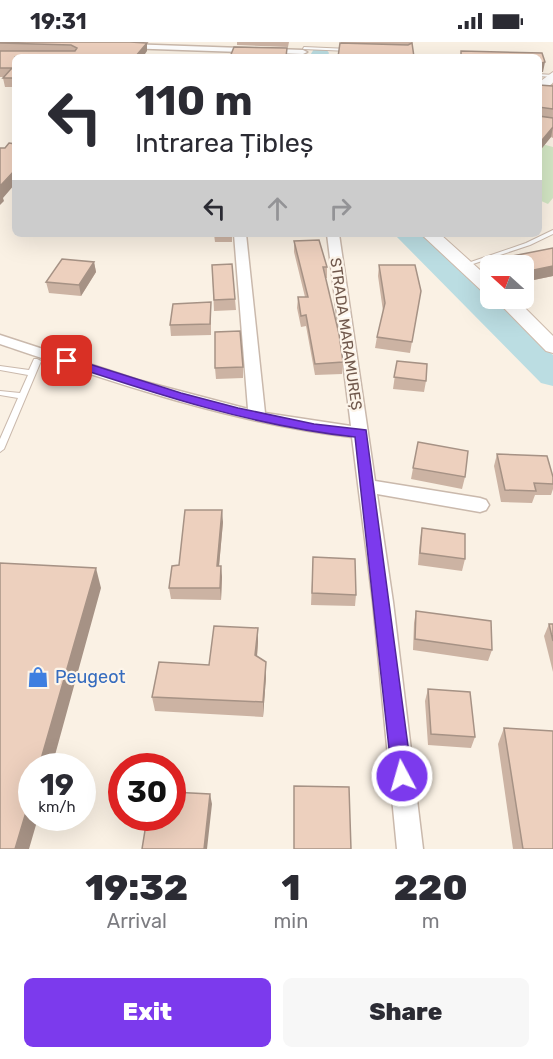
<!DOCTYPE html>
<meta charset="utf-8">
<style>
body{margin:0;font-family:Rubik,sans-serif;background:#f7f7f7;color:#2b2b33;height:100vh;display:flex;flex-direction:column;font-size:22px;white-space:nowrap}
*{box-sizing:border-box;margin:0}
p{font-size:20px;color:#7c7c81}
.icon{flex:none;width:33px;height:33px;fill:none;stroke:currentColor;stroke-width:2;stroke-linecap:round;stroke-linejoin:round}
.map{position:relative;height:807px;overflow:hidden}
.drawer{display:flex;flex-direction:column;background:#fff;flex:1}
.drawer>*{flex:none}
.top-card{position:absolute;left:12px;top:12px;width:530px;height:183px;border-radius:9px;box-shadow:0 6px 24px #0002;background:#fff;color:#2b2b33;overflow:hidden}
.needle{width:39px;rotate:291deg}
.controls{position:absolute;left:480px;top:213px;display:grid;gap:12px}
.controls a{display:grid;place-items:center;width:54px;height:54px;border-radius:9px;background:#fff;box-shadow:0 6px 24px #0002;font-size:30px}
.speed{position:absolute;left:18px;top:711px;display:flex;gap:12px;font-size:30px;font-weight:700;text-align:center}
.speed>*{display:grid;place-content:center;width:78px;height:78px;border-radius:50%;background:#fff;box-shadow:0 6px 24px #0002;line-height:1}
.speed small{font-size:15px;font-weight:400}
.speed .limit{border:9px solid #d22;background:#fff;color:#111}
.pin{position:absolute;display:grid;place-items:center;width:51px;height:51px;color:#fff;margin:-26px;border-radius:12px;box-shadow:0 3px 9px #0006}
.me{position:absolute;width:66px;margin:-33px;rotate:354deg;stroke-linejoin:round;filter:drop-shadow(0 0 4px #0008)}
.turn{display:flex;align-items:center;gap:21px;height:126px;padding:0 24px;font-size:27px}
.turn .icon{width:78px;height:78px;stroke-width:2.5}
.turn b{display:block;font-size:42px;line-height:51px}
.lanes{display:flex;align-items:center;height:57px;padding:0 24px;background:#0003;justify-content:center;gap:30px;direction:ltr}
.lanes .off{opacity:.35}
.eta{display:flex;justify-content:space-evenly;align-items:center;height:102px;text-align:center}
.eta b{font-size:36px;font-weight:800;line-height:42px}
.cta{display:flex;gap:12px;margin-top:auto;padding:12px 24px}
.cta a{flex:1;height:69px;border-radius:9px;background:#7c3aed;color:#fff;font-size:24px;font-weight:800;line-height:69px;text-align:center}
.cta a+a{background:#f7f7f7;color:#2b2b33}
.status{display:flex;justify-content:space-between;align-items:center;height:42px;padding:0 30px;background:#fff;direction:ltr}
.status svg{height:16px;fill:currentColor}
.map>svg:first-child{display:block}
.green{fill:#d3e6c4}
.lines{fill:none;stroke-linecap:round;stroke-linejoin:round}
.river{fill:#bbdde2;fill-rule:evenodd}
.lane-casing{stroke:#cab9ac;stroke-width:2}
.street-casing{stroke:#cab9ac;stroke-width:3}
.secondary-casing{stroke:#cfbbac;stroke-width:2}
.lane{fill:#fff;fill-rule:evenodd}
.street{fill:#fff;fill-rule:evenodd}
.secondary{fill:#fff;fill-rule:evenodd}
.wall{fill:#ccb3a3}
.shaded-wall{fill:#a69285}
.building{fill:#edd0be;stroke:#a69285;stroke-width:1.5}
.route{fill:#7c3aed;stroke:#51269a;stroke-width:1.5}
.labels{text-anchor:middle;stroke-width:4.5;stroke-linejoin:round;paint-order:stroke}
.street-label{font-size:15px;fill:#70584c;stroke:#fdf5ea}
.near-shop-label{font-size:18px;fill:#366cbe;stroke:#fdf5ea;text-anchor:start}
</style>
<div class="status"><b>19:31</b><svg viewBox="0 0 49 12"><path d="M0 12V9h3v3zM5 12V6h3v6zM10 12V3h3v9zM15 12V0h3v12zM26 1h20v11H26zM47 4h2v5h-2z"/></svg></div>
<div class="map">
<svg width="553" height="807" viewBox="0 0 553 807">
<rect width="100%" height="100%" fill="#faf1e4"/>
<path class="green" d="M538 101 553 105V156L548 162 539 158Z"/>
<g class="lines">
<path class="river" d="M320 6 326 7 329 11 327 15H309L314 7Z
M394 192H424L490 253V256H494L553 313V344L541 341Z"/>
<defs>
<path id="lane" d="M304 5 349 7 351 8 349 9 303 7Z
M538 32 553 33V35L538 34Z
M553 188V192L530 203 467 224 465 225 462 223 526 201Z
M34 317H37L41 319 4 407 0 410V397L18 356 0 353V349L20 351 28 333 0 328V324L29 328Z"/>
<path id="street" d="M127 2 303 8 307 10 303 12 124 6 123 4Z
M234 192H246L265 371 351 384 327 192H339L375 439 480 456 486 458 489 463 486 468 480 470 377 452 393 560 423 807H397L373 560 352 395C231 381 116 341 0 302V293L138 338 248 367Z"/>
<path id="secondary" d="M553 30V41L538 52V41Z
M421 192H440L490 237V252L483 250Z
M494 256H515L553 294V311L546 309Z"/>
</defs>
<use href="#lane" class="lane-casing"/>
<use href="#street" class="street-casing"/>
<use href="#secondary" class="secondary-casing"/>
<use href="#lane" class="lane"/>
<use href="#street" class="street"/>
<use href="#secondary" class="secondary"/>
</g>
<path class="wall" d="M0 0 147 1V9L15 15V45H5L3 36 4 35H0Z
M237 0H289L288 5 237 3Z
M341 0H412L414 15 341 1Z
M553 40V96L551 95 538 111 539 43 552 44Z
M214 192H232V200H215Z
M294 199 327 225V236H325L343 320 342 332 315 333 306 284 301 285 297 266 298 255H305L294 210Z
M553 206V234L524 240V224H496L497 217Z
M94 220 96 230 81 254 49 251 46 240Z
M212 223 235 257 236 268 214 269Z
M379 223 421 249 410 311 375 306 377 295 383 269 378 234Z
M211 271V293L171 294 170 283Z
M397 319 426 339 424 350 393 347Z
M243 325V336L216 337 215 326Z
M418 400 465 435 462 447 411 437Z
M497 412 553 435V447L551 453H535L532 461 501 460 494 424Z
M223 480 219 524 222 535 221 558 171 557 169 546 179 523Z
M422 486 465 517 462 529 418 523 420 498Z
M313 515 356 553 355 564 311 563Z
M416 569 492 608 488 619 413 608 414 581Z
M549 582H553V630L544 594Z
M258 586V600L257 614 266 620V635L263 675 155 669 152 655 209 623Z
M428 647 475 695 471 706 428 703 425 659Z
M504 686 553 807H513L498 702Z"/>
<path class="shaded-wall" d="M147 1V9L143 15H135Z
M545 20 543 30H542L540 36 538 38V22Z
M553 85 551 95 538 111V103Z
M15 128V142L3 156 4 159 0 163V144Z
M94 220 96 230 81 254 79 243Z
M553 224V234L524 240V230Z
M222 468 223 480 218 535 217 524Z
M221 524 222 535 221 558 220 546Z
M96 526 101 546 52 724H39Z
M258 586V600L256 627 255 613Z
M266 620V635L263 675V660Z
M32 750V776H38L29 807H15Z
M210 752 212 762 207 807H204Z"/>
<path class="building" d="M0 0H130L147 1 135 15H15V36H3L12 26H0V9H75L77 6 71 3 0 1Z
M340 1 408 3 412 1 414 15H338Z
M234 5 287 6 286 15H230Z
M461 9 542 11 545 20 538 22V15H461Z
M538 40 539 43 553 44V67L539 65V74L553 76V85L538 103Z
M9 101 15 102V128L0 144V106H5Z
M319 198 327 225H323L339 292 343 320 315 322 306 273 301 274 298 255H308L294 199Z
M553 206V224L524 230V224H504L497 217Z
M62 217 94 220 79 243 46 240Z
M232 222 235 257 214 258 212 223Z
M379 223H415L421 249 412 300 377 295 385 261Z
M211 260 210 282 170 283 173 262Z
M240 289 243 325 215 326V290Z
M397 319 427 322 426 339 394 335Z
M418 400 468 409 465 435 413 426Z
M497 412 547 414 553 435V442L534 441 536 449 505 448Z
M185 468H222L217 524H221L220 546H169L172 524 179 523Z
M422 486 465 492V517L420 511Z
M313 515 355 517 356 553 312 551Z
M0 521 96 526 39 724H32V750L15 807H0Z
M416 569 491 579 492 608 415 597Z
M549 582H553V599Z
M214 584 258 586 255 613 266 620 263 660 152 655 159 620 209 623Z
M428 647 470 650 475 695 431 692Z
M504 686 553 689V807H523Z
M294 744 349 745 351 807H294Z
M172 750 210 752 204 807H142L147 776H172Z"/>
<path class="route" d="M67 315 181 351 238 366 314 382 366 388 412 734 409 741 402 743 395 741 392 734 355 395C254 384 159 353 63 321L61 319Z"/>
<defs>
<symbol id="shop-bare" viewBox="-9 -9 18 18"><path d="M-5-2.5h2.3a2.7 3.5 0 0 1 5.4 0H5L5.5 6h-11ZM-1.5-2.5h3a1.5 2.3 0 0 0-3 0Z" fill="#3f7fe0" stroke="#fdf5ea" stroke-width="2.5" paint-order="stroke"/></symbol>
</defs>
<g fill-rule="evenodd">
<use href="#shop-bare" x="23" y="620" width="30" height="30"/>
</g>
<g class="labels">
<g class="street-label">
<text transform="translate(346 292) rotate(82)" y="5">STRADA MARAMUREȘ</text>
</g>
<g class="near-shop-label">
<text x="55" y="641">Peugeot</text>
</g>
</g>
</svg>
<div class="controls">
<a><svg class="needle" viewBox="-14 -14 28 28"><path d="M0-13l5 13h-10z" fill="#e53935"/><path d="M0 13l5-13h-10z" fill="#7c7c81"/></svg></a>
</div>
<div class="speed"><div>19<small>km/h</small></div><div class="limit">30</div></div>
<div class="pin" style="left:67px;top:319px;background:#d93025"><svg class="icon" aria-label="arrive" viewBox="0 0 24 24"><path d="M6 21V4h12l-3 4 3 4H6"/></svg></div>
<svg class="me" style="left:402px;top:734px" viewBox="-20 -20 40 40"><circle r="17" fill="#7c3aed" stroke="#fff" stroke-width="3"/><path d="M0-11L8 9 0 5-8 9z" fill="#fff"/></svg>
<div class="top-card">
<div class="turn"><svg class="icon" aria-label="left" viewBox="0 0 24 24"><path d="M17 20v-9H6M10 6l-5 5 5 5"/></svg><div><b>110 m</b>Intrarea Țibleș</div></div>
<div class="lanes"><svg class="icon" aria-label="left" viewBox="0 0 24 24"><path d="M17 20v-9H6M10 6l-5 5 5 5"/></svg><svg class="icon off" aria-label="ahead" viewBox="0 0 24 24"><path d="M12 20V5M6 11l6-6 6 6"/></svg><svg class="icon off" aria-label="right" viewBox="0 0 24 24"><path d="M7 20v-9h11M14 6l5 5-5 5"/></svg></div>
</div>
</div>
<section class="drawer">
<div class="eta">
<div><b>19:32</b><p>Arrival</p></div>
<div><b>1</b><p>min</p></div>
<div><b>220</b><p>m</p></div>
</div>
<div class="cta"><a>Exit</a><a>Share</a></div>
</section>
